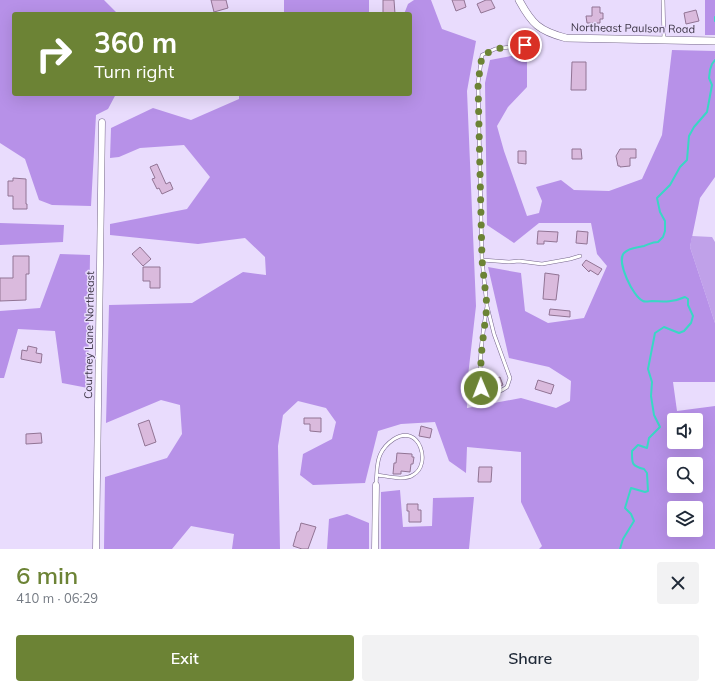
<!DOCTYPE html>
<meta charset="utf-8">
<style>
body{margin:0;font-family:Mulish,sans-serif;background:#f2f2f3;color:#1f2937;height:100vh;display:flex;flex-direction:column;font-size:15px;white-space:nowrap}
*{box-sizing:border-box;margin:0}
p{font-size:13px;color:#747a83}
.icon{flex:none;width:22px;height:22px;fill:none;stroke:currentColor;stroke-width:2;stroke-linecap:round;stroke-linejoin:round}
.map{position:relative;height:549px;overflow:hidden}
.panel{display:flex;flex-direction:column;background:#fff;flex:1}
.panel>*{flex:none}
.guide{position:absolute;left:12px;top:12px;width:400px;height:84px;border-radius:4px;box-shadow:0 4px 16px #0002;background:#6c8335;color:#fff;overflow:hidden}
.controls{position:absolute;left:667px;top:413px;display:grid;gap:8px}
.controls a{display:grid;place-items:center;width:36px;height:36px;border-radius:4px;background:#fff;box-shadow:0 4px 16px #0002;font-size:20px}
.pin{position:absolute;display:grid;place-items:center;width:34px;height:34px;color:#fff;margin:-17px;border:2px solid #fff;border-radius:50%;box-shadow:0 1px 4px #0007}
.me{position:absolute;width:44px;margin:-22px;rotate:359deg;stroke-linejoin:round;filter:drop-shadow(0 0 3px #0008)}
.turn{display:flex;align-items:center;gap:14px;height:84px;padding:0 16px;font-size:18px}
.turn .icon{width:52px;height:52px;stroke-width:2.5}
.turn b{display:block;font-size:28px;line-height:34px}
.round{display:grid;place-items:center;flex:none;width:42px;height:42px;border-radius:4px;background:#f2f2f3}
.head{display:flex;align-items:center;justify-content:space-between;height:68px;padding:0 16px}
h1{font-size:24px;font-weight:600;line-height:30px;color:#6c8335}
.primary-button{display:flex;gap:8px;margin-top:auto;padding:8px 16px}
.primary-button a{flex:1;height:46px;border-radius:4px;background:#6c8335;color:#fff;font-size:16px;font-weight:600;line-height:46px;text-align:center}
.primary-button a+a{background:#f2f2f3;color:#1f2937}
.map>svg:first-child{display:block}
.green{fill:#c0a1e9}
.forest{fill:#b791e8;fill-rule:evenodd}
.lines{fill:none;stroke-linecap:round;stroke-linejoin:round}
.stream{stroke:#39d7c5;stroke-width:2}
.building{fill:#dabadd;stroke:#917494}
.service-casing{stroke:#76678b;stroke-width:4}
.minor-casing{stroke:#76678b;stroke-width:7}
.tertiary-casing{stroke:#76678b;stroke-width:8}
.service{stroke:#fff;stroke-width:3}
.minor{stroke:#fff;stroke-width:6}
.tertiary{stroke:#fff;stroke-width:7}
.route{stroke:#6c8335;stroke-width:7;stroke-dasharray:0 12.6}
.labels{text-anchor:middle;stroke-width:3;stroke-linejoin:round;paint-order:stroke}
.street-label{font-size:11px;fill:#3c3545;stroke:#e9dcfd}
</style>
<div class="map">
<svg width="715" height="549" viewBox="0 0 715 549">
<rect width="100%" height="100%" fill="#e9dcfd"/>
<path class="green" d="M692 236 712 237 715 242V323L690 247Z"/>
<path class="forest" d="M0 0H104L118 14H14V94H116L108 109 96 115 91 206 52 205 39 200 25 159 0 143Z
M284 0H369V14H284Z
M414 0H431L442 29 476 41 467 91 476 306 468 376 467 408 521 398 556 408 570 401 571 381 549 367 509 358 488 267 521 273 525 311 548 323 584 318 607 266 597 254 591 223H539L514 243 487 225 485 83 490 60 527 53V87L508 107 497 126 504 151 527 216 539 213 542 201 536 187 561 180 574 190 609 191 642 179 662 135 672 50 715 51V177L700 198 690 247 715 323V382H673L677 411 715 406V549H539L542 546 521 502V452L467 447 466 473 449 461 435 422 401 424 378 431 365 483 313 485 300 475 303 454 332 439 336 422 326 408 298 401 283 415 278 446 280 549H232L234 534 191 526 172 549H104L105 477 167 458 182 434 180 405 161 400 106 423 109 305 192 303 243 272 266 275 265 257 245 238 198 244 110 235V224L187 209 210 177 184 145 140 148 119 157 110 158 111 128 153 108 191 120 239 99V94H410V14H404L408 4ZM674 420H696V442H674ZM674 464H696V486H674ZM674 508H696V530H674Z
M705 0H715V35H705Z
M0 223 64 225 63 242 0 245Z
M60 254 90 255 88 388 62 383 55 331 18 329 4 378H0V311L40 308Z
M400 490 403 527 432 526 433 498 474 497 469 549H381V492Z
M347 514 369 523V549H327L329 519Z"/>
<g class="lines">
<path class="stream" d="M715 17V21
M620 549 623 539 634 521 631 514 625 508 631 488 645 492 648 491 647 473 644 469C631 466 632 463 632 451L638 445 647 448 649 438 660 427 654 415 651 396 652 382 648 369 655 333 664 327 679 333 684 331 691 323 693 316 688 305V299L685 297C674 302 665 302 652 301 650 301 645 302 643 301 633 297 616 261 624 253 630 247 637 248 644 246 650 244 652 242 658 242L663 237 665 231V221L660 212 657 198 670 185 680 167 687 160 689 136 694 127 707 112 712 85 709 78 710 70 712 64 715 60"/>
</g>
<path class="building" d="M211 0H226L228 8 214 12Z
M383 0H394L395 14H383Z
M452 0H464L466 7 456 11Z
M486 0H491L495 8 481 13 477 4Z
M592 7H600V13H603V19H600V23H587L586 16H592Z
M696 10 699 21 686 24 684 13Z
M572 62H586V90H571Z
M572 149H581L582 159H572Z
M620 149H636V158H630V166L620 167V166H618L616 156Z
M518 151H526V164L518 163Z
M157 164 166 184 170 182 173 189 162 194 159 188 157 189 152 179 155 178 150 167Z
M13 178 26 179V204H27V209H13V196H8V181H13Z
M538 231 558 232 557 242 544 241V244H537Z
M577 231 588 232 587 244 576 243Z
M140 247 151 259 143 266 132 254Z
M13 256H29V274H26V300L0 301V278H13Z
M586 260 602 269 598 275 590 270 589 272 582 265Z
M143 267H160V288H150V281H143Z
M545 273 559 275 556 300 543 299Z
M550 309 570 311V317L549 315Z
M28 346 37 348 36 353 42 354 41 363 21 359 22 350 27 351Z
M500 377 503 385 491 390H486L484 383Z
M538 380 554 385 551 394 535 389Z
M304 418H321V432L310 431V424H304Z
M149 420 156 442 145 446 138 424Z
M421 426 432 429 430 438 419 436Z
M41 433 42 443 26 444V434Z
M397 453 412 454V457H414L413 464H411L410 472 401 471V474H393L394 463H396Z
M479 467H492L491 482H478Z
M407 504H418V510H421V522H409V511H407Z
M301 523 316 527 308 549H302L293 546 297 532 299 531Z"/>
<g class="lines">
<defs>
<path id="service" d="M663 0 664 40
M482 260 509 262 519 261 542 264 570 259 580 256
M487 306C484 325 475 377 484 392 493 395 500 392 507 387L510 378 494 334 487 306 482 260 478 83 482 55 495 49 525 45 538 40
M376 485C377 476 376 464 380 455 383 448 388 443 394 439 420 423 432 465 413 475 404 481 387 476 377 475"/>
<path id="minor" d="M96 549 102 122
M375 549 376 485"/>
<path id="tertiary" d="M519 0C532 24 539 31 566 38L715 41"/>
</defs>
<use href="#service" class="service-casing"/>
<use href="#minor" class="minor-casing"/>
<use href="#tertiary" class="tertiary-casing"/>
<use href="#service" class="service"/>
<use href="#minor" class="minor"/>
<use href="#tertiary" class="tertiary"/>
</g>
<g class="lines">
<path class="route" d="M481 388 480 377 482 347 487 306 482 260 478 83 482 56 495 49 525 45"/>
</g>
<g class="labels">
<g class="street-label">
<text transform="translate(633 28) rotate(1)" y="4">Northeast Paulson Road</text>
<text transform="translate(89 335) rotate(-89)" y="4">Courtney Lane Northeast</text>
</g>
</g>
</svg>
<div class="controls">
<a><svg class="icon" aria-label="sound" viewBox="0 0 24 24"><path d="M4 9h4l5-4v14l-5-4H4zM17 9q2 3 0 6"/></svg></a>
<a><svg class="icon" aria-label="search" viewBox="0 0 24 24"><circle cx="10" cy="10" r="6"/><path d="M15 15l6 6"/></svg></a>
<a><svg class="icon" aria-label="layers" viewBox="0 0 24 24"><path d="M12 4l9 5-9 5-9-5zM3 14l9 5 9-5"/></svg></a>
</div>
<div class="pin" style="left:525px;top:45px;background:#d93025"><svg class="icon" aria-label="arrive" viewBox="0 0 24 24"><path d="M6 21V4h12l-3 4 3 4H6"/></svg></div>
<svg class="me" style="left:481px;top:388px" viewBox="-20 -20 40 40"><circle r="17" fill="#6c8335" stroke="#fff" stroke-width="3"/><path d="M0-11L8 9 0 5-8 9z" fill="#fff"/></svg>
<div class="guide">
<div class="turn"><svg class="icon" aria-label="right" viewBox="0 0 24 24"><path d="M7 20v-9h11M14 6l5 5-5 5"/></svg><div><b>360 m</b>Turn right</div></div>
</div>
</div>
<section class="panel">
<div class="head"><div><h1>6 min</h1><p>410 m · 06:29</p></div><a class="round"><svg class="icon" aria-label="close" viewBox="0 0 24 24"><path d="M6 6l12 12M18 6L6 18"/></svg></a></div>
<div class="primary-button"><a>Exit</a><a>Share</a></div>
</section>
